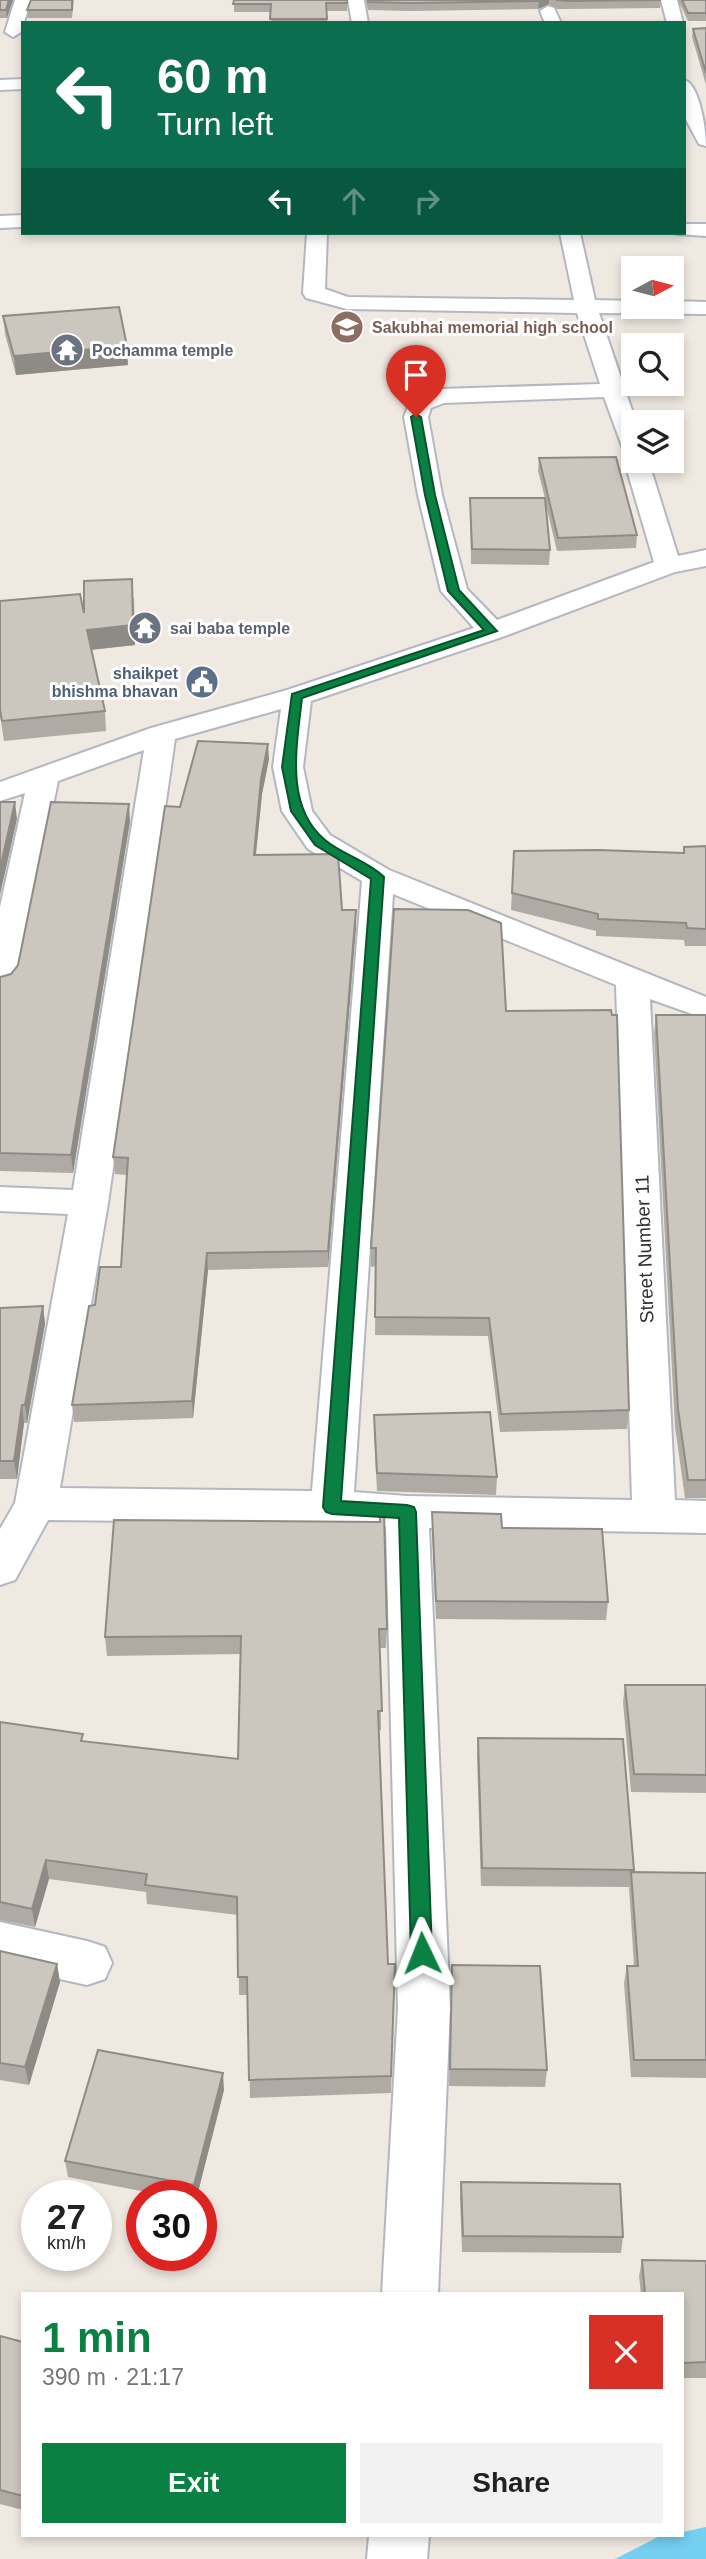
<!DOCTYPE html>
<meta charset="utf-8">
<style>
body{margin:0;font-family:Arial,sans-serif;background:#f2f2f2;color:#222;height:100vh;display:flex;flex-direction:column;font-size:26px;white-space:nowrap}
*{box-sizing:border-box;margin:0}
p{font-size:23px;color:#767676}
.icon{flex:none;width:38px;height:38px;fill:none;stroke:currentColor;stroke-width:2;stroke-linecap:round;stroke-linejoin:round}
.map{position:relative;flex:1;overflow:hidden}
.details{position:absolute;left:21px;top:2292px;width:663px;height:245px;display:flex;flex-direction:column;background:#fff;border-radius:0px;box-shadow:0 4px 10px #0003}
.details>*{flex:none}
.top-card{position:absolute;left:21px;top:21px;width:665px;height:214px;border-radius:0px;box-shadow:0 4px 10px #0003;background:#0b6e4f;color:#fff;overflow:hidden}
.needle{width:46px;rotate:83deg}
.fabs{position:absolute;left:621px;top:256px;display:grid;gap:14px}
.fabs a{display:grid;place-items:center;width:63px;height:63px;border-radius:0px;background:#fff;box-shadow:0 4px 10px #0003;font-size:35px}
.speed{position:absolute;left:21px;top:2180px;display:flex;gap:14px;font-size:35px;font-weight:700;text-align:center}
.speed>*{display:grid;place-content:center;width:91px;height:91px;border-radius:50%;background:#fff;box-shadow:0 4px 10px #0003;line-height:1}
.speed small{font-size:18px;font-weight:400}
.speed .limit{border:10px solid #d22;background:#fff;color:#111}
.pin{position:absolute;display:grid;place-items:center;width:60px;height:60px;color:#fff;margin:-72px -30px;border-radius:50% 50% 50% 0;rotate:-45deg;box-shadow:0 0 7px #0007}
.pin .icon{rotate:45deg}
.me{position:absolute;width:77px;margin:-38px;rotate:358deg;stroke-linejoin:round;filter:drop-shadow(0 0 5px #0008)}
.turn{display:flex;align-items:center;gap:24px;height:147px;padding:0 21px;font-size:32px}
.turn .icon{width:91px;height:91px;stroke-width:2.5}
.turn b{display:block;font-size:49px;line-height:60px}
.lanes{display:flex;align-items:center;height:66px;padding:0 21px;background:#0003;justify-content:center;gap:35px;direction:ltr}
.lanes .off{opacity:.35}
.round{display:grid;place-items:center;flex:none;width:74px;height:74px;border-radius:0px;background:#f2f2f2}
.summary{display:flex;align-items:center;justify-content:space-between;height:119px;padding:0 21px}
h1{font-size:42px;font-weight:600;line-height:52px;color:#0b8043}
.action{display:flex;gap:14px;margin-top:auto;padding:14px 21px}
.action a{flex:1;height:80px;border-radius:0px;background:#0b8043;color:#fff;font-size:28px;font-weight:600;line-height:80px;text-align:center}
.action a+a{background:#f2f2f2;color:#222}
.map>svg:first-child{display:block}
.water{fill:#75cff0}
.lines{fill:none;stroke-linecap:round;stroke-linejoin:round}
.minor-casing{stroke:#b4b7c1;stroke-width:4}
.minor{fill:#fff;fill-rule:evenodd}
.wall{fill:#afaba4}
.shaded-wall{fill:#8e8b86}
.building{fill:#cbc7bf;stroke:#8e8b86;stroke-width:2}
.route{fill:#0b8043;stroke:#07532c;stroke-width:2}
.labels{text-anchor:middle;stroke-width:6;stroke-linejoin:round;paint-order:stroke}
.far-education-label{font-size:16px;font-weight:bold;fill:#785e54;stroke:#fff;text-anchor:start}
.far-worship-label{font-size:16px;font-weight:bold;fill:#5b616d;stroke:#fff;text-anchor:start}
.far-service-label{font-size:16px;font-weight:bold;fill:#4e5e75;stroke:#fff;text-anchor:end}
.street-label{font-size:19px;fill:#2e2e2e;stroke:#fff}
</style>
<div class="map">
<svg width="706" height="2559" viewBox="0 0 706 2559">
<rect width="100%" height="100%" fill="#efe9e1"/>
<path class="water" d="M706 2527V2559H615L660 2536H682L683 2532Z"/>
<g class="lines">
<defs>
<path id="minor" d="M15 0H31L21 32 13 37 5 32Z
M348 0H364L368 23H352Z
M661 0H677L683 23H667Z
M548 6 554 8 561 23H545L540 11Z
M23 79V89L0 90V80Z
M684 80C700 84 706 131 706 146L699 144 684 116Z
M23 215V227L0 228V216Z
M684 224H706V236L677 234 684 233Z
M307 233H327L325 289 348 297 574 300 560 233H580L595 300 634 301V306H672V301L706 302V314L599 313 636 422H634V460H648L678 556 706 550V566L675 572 502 637 311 701 303 767 312 811 330 835 389 870 706 997V1019L650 999 675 1500 706 1501V1533L429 1528 450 2008 438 2294H382L398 2008 386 1527 332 1523 48 1520 15 1580 0 1585V1529L15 1503 68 1214 0 1211V1187L73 1190 144 750 58 781 17 982 12 989 0 992V907L25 793 0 801V782L151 728 287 690 474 628 441 591 418 495 404 417 409 404 413 399 440 389 600 384 577 313 347 309 306 298 303 293ZM604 397 626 457 624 460 654 562 497 620 467 589 442 495 428 417 431 408 444 403ZM281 709 273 767 282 811 308 849 362 881 312 1491 60 1488 108 1203 175 739ZM393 894 616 985 632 1500 407 1496 354 1492Z
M0 1922 87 1941 105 1947 112 1963 105 1979 87 1985 0 1966Z
M369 2536H429L427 2559H367Z"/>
</defs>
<use href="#minor" class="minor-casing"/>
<use href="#minor" class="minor"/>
</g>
<path class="wall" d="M0 0H13L7 18H0Z
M31 0H74L72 18H28L27 10Z
M234 0H347V11H327V23H271V12H234Z
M366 0H661L660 8 568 9H557L549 4 538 9 409 11 368 10Z
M678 0H706V21H688Z
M706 28V85L692 37 693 29Z
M3 316 128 365 16 375 5 334Z
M539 458 637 535 636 548 557 551 545 501 550 550 549 565 471 564 470 498H545L538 471Z
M134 598 135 645 91 650 105 711 106 731 4 741 0 715V601L84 613Z
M269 759 262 794 256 855 342 910 356 926 328 1267 208 1270 193 1418 74 1422 72 1405 95 1305 121 1267 127 1175 115 1174 113 1157Z
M130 821 73 1173 0 1171V977L11 974Z
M706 846V946H685L684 940 596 936V931L511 910 514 851 683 853 684 847Z
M506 1011 629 1410 627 1429 500 1432 488 1336 375 1335 376 1266 371 1267V1248Z
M656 1015H706V1498H685L675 1427 654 1033Z
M43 1306 45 1324 27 1423H24L17 1479H0V1308Z
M374 1415 497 1477 496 1495 377 1491 374 1433Z
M380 1510 387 1629 386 1648H380L381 1730H378L388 1964H395L391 2093 250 2098 248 1995H239L238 1915 147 1904 146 1892 49 1879 35 1927 0 1920V1722L84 1742 238 1759 240 1654 107 1656 105 1637 379 1522Z
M432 1512 502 1528 608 1602 606 1620 436 1619 432 1531Z
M625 1685H706V1793L631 1792 623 1702Z
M478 1738 634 1870V1872L706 1873V2078L631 2077 624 1983 627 1966H634L629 1887 481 1886 477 1756Z
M0 1951 57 1964 60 1982 29 2085 0 2080Z
M452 1965 547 2070 545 2087 449 2086Z
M224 2090 197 2196H167L68 2177 65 2161Z
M461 2182 623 2237 621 2253 462 2252 460 2198Z
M642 2260 706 2261V2378H682V2294H641L639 2276Z
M0 2336 23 2342V2510L0 2504Z"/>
<path class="shaded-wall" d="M9 0H13L7 18 6 10Z
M541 0H549V4L538 9 539 1Z
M127 346 128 365 16 375 14 356Z
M132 579 135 645 89 650 87 630Z
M268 744 269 759 262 794 254 871V855L261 779Z
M15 802 17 819 0 895V869Z
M129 804 130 821 73 1173 71 1155Z
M356 910V926L328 1267V1251Z
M207 1253 208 1270 193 1418 192 1401Z
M43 1306 45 1324 27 1423 25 1405Z
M22 1405 24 1423 17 1479 14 1461Z
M46 1860 49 1879 35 1927 32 1909Z
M57 1964 60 1982 29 2085 25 2067Z
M223 2073 224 2090 197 2196H195L194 2185Z"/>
<path class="building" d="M0 0H9L6 10H0Z
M31 0H72V10H27Z
M234 0H347V3H326L327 19H270L271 4H233Z
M368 0H541L539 1 410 3 368 2Z
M556 0H661L568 1Z
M682 0H706V13H688Z
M706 28V73L693 29Z
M119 307 127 346 14 356 3 316Z
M616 457 637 535 558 538 539 458Z
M470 498H545L550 550 472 549Z
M132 579 133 625 87 630 105 711 2 721 0 710V601L80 594 84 613V581Z
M198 741 268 744 261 779 254 855 338 854 342 910H356L328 1251 207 1253 192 1401 72 1405 89 1306 95 1305 100 1267H121L128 1158 113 1157 165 806 180 807Z
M0 802H15L0 869Z
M51 802 129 804 71 1155 0 1153V977L11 974 18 965Z
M706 846V929L687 928 686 923 598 919V914L512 893 514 851 598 850 684 853V847Z
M394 909 468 910 501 923 506 1011 611 1010 612 1015H617L629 1410 501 1414 489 1318 375 1317 376 1248H371Z
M656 1015H706V1480H688L678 1409Z
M43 1306 25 1405H22L14 1461H0V1308Z
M490 1412 497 1477 377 1473 374 1415Z
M380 1510 384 1511 387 1629H379L382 1711H378L388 1964H395L391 2076 249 2080 247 1977H238L237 1897 145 1885 147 1874 46 1860 32 1909 0 1902V1722L83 1734 81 1741 238 1759 241 1636 105 1637 114 1520 380 1522Z
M432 1512 501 1514 502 1528 602 1529 608 1602 436 1601Z
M625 1685H706V1775L634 1774Z
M478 1738 623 1739 634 1870 482 1868Z
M631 1872 706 1873V2060H634L627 1966H638Z
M0 1951 57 1964 25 2067 0 2063Z
M452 1965 540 1966 547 2070 450 2069Z
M98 2050 223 2073 194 2185 65 2161Z
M461 2182 620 2184 623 2237 463 2236Z
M642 2260 706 2261V2362L682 2363V2294H645Z
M0 2336 23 2342V2496L0 2490Z"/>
<path class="route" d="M416 414 421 417 435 495 459 590 497 631 302 698C297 744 284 806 325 840 343 855 368 861 384 877L341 1501 407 1505 414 1507 416 1512 432 1953 429 1960 422 1962 414 1960 411 1953 399 1518 332 1514 326 1512 323 1507 371 879 315 845 291 811 282 767 292 694 484 630 448 591 425 495 411 417Z"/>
<defs>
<symbol id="school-disc" viewBox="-11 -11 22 22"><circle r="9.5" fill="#8d6e63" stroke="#fff"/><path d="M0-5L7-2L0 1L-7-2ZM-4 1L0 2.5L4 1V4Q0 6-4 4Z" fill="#fff"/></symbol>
<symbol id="temple-disc" viewBox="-11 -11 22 22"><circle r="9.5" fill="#6b7280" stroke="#fff"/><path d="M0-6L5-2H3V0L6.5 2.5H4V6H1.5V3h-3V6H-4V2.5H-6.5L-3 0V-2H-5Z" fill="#fff"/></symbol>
<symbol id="civic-disc" viewBox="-11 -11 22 22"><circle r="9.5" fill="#5c6f8a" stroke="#fff"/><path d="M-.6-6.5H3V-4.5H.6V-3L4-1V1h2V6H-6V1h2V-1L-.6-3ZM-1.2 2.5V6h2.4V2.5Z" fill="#fff"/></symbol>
</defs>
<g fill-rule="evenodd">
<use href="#school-disc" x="328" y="308" width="38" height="38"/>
<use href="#temple-disc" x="48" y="331" width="38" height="38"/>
<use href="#temple-disc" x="126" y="609" width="38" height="38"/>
<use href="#civic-disc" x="183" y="663" width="38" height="38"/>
</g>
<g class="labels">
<g class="far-education-label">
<text x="372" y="333">Sakubhai memorial high school</text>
</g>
<g class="far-worship-label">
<text x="92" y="356">Pochamma temple</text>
<text x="170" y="634">sai baba temple</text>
</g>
<g class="far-service-label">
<text x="178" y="679">shaikpet<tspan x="178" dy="18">bhishma bhavan</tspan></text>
</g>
<g class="street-label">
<text transform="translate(644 1249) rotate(-92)" y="7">Street Number 11</text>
</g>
</g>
</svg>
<div class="fabs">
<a><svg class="needle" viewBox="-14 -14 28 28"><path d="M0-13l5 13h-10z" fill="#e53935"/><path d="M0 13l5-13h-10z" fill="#767676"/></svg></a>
<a><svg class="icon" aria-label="search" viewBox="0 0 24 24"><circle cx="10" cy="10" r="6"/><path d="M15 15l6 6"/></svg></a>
<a><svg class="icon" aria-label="layers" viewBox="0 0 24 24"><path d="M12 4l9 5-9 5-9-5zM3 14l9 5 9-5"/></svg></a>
</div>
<div class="speed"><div>27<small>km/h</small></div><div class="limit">30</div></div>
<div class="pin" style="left:416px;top:417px;background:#d93025"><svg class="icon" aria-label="arrive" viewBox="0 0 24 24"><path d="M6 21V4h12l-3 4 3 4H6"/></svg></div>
<svg class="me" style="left:422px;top:1953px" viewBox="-20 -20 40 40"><path d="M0-17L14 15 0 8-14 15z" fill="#0b8043" stroke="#fff" stroke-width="4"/></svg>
<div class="top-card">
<div class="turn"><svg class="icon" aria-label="left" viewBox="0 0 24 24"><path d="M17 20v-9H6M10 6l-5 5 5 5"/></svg><div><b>60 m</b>Turn left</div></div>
<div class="lanes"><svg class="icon" aria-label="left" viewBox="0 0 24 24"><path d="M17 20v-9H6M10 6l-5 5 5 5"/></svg><svg class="icon off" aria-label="ahead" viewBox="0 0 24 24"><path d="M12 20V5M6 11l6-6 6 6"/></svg><svg class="icon off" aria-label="right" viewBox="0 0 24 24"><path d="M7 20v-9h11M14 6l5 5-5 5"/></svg></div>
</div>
<section class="details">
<div class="summary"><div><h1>1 min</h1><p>390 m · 21:17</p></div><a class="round" style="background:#d93025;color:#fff"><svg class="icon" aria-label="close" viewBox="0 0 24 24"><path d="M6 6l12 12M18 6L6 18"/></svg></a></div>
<div class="action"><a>Exit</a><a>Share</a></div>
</section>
</div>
